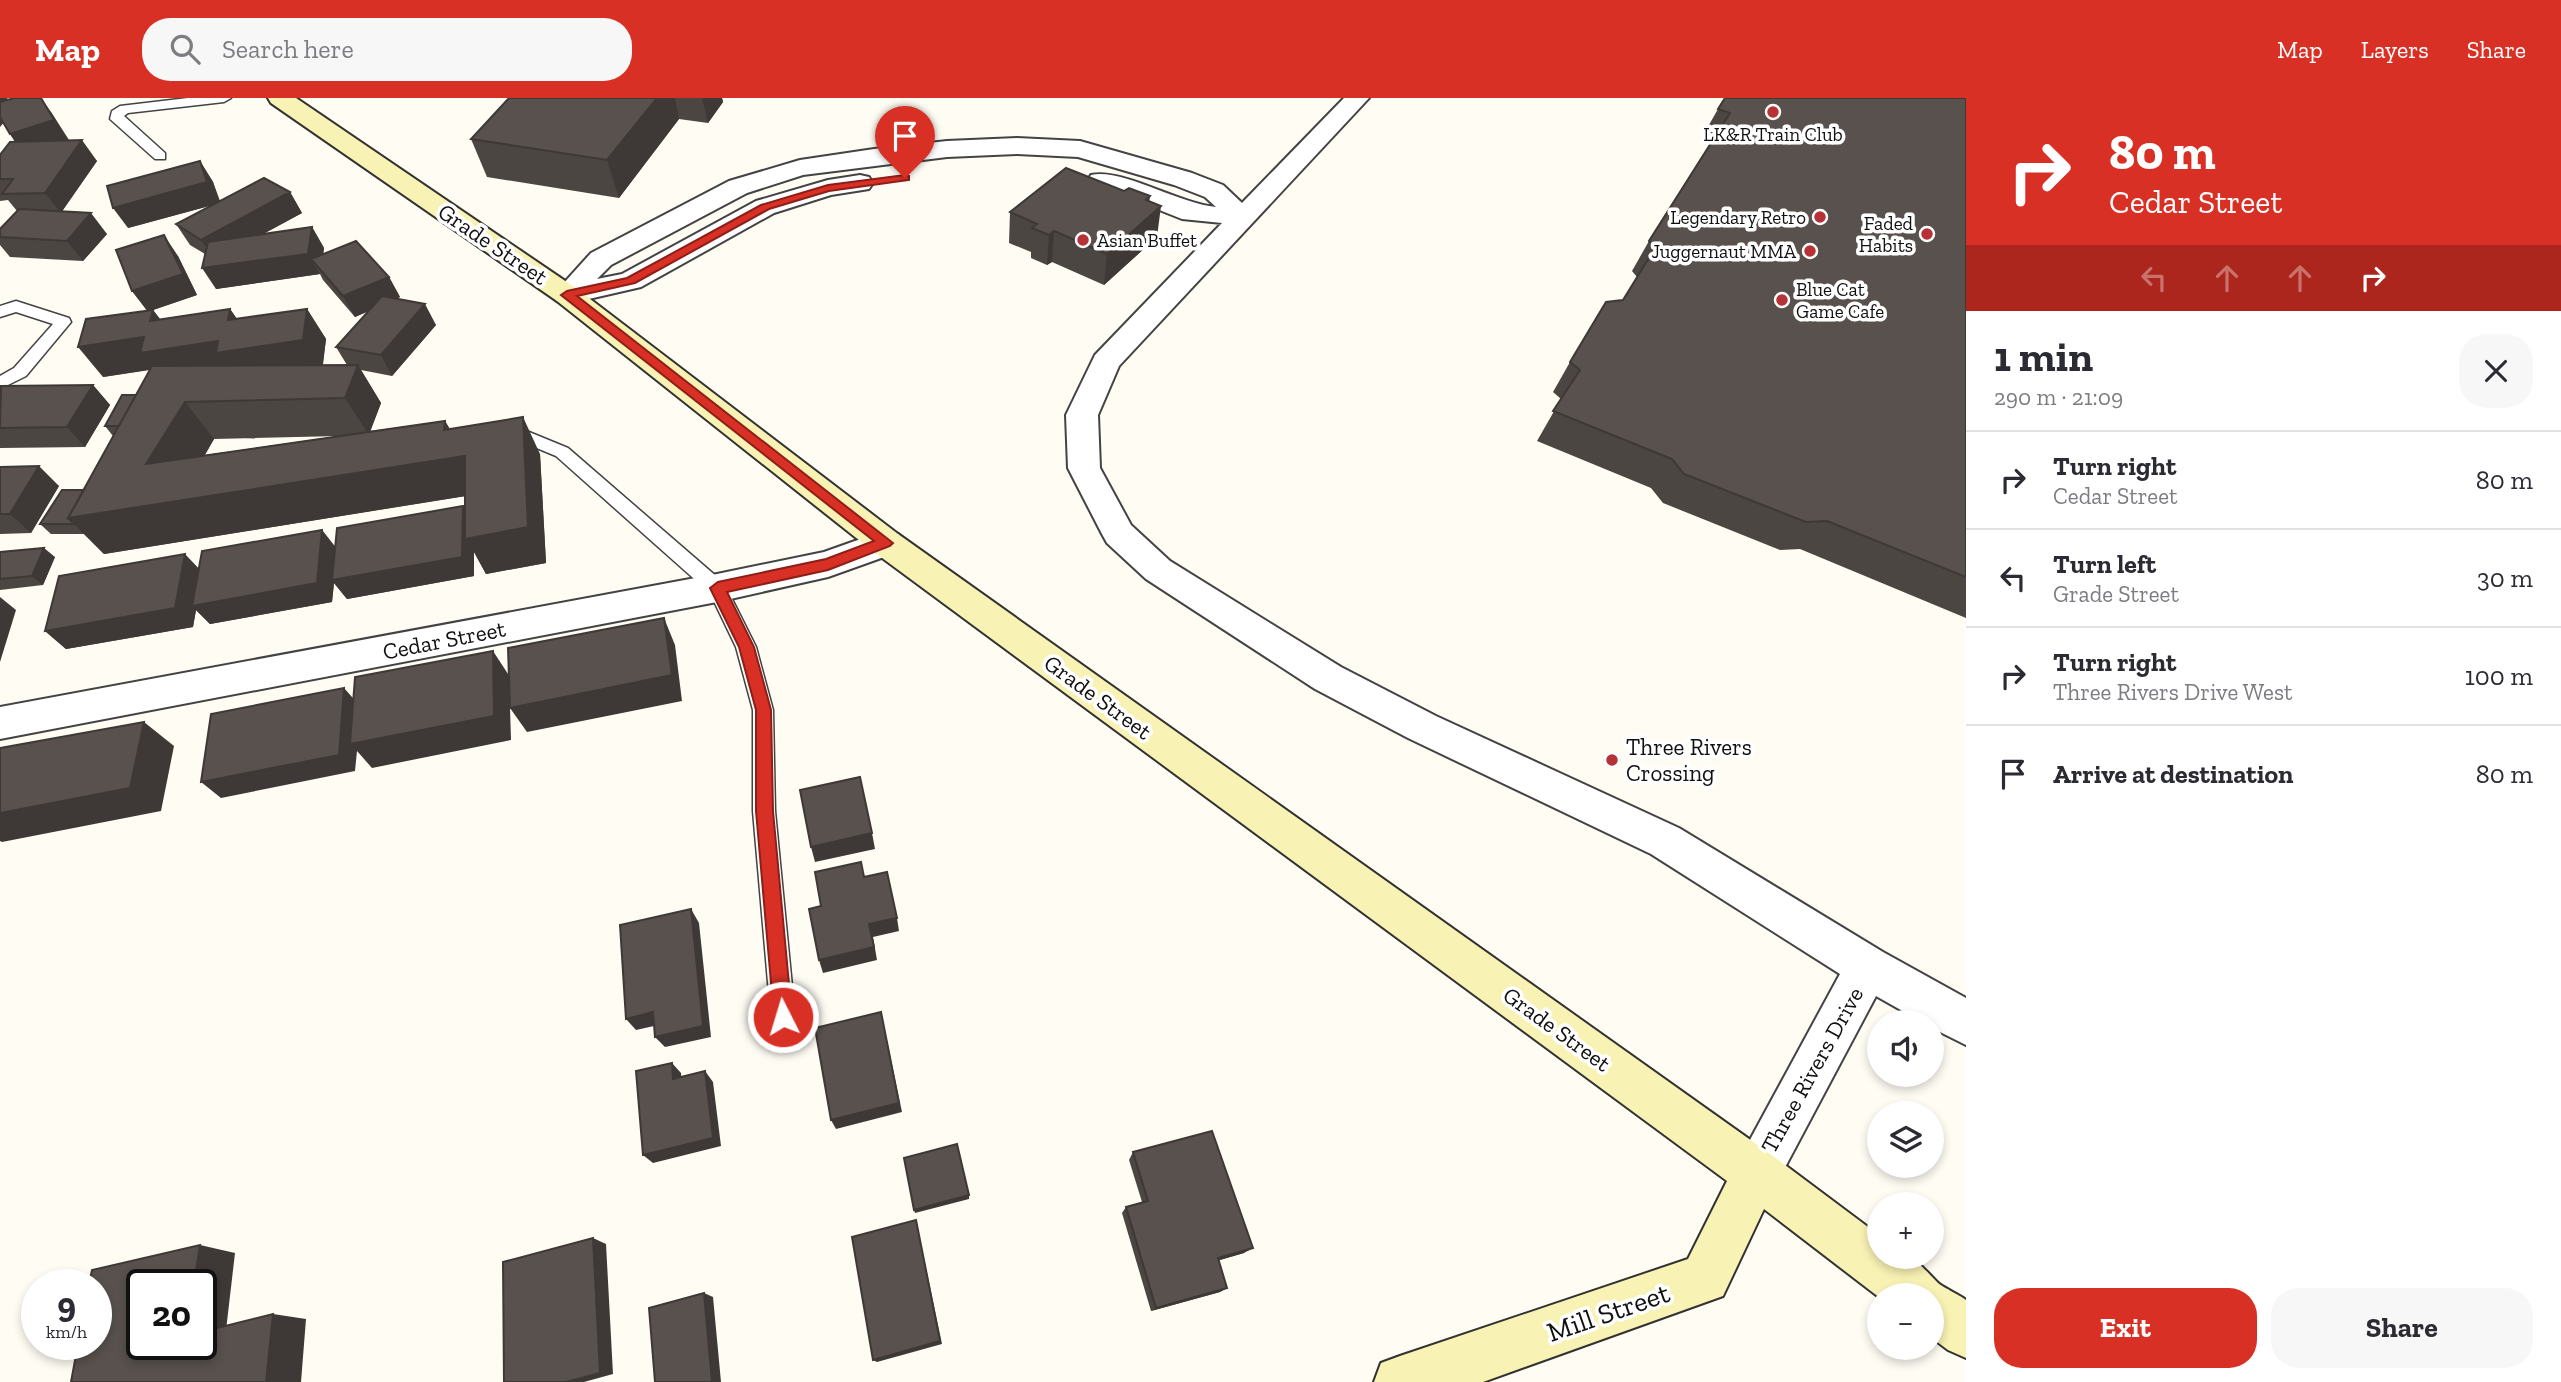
<!DOCTYPE html>
<meta charset="utf-8">
<style>
body{margin:0;font-family:"Zilla Slab",serif;background:#f7f7f7;color:#2b2b33;height:100vh;display:flex;flex-direction:column;font-size:26px;white-space:nowrap}
*{box-sizing:border-box;margin:0}
p{font-size:23px;color:#7c7c81}
.icon{flex:none;width:38px;height:38px;fill:none;stroke:currentColor;stroke-width:2;stroke-linecap:round;stroke-linejoin:round}
.map{position:relative;flex:1;overflow:hidden}
.details{display:flex;flex-direction:column;background:#fff;width:595px}
.details>*{flex:none}
.top-card{background:#d93025;color:#fff;overflow:hidden}
.fabs{position:absolute;left:1867px;top:912px;display:grid;gap:14px}
.fabs a{display:grid;place-items:center;width:77px;height:77px;border-radius:50%;background:#fff;box-shadow:0 4px 10px #0003;font-size:35px}
.speed{position:absolute;left:21px;top:1171px;display:flex;gap:14px;font-size:35px;font-weight:700;text-align:center}
.speed>*{display:grid;place-content:center;width:91px;height:91px;border-radius:50%;background:#fff;box-shadow:0 4px 10px #0003;line-height:1}
.speed small{font-size:18px;font-weight:400}
.speed .limit{border:4px solid #111;border-radius:10px;background:#fff;color:#111}
.pin{position:absolute;display:grid;place-items:center;width:60px;height:60px;color:#fff;margin:-72px -30px;border-radius:50% 50% 50% 0;rotate:-45deg;box-shadow:0 0 7px #0007}
.pin .icon{rotate:45deg}
.me{position:absolute;width:77px;margin:-38px;rotate:355deg;stroke-linejoin:round;filter:drop-shadow(0 0 5px #0008)}
.turn{display:flex;align-items:center;gap:24px;height:147px;padding:0 28px;font-size:32px}
.turn .icon{width:91px;height:91px;stroke-width:2.5}
.turn b{display:block;font-size:49px;line-height:60px}
.lanes{display:flex;align-items:center;height:66px;padding:0 28px;background:#0003;justify-content:center;gap:35px;direction:ltr}
.lanes .off{opacity:.35}
.round{display:grid;place-items:center;flex:none;width:74px;height:74px;border-radius:28px;background:#f7f7f7}
.head{display:flex;align-items:center;justify-content:space-between;height:119px;padding:0 28px}
h1{font-size:42px;font-weight:700;line-height:52px}
.action{display:flex;gap:14px;margin-top:auto;padding:14px 28px}
.action a{flex:1;height:80px;border-radius:28px;background:#d93025;color:#fff;font-size:28px;font-weight:700;line-height:80px;text-align:center}
.action a+a{background:#f7f7f7;color:#2b2b33}
ul{padding:0;list-style:none}
li{display:flex;align-items:center;gap:21px;height:98px;padding:0 28px;border-top:2px solid #e1e1e2}
li div{flex:1}
li b{display:block;font-size:26px}
li em{font-style:normal}
header{display:flex;align-items:center;gap:42px;box-sizing:border-box;height:98px;padding:0 35px;background:#d93025;color:#fff}
header strong{font-size:33px}
nav{display:flex;gap:38px;margin-inline-start:auto;font-size:24px}
.search{width:490px;height:63px;background:#f7f7f7;display:flex;align-items:center;gap:18px;box-sizing:border-box;padding:0 24px;border-radius:28px;color:#7c7c81;font-size:26px}
main{display:flex;flex:1;min-height:0}
.map>svg:first-child{display:block}
.lines{fill:none;stroke-linecap:round;stroke-linejoin:round}
.lane-casing{stroke:#434343;stroke-width:3}
.street-casing{stroke:#434343;stroke-width:4}
.secondary-casing{stroke:#323232;stroke-width:4}
.lane{fill:#fff;fill-rule:evenodd}
.street{fill:#fff;fill-rule:evenodd}
.secondary{fill:#f8f2b4;fill-rule:evenodd}
.wall{fill:#4c4642;fill-rule:evenodd}
.shaded-wall{fill:#3e3936}
.building{fill:#58514d;stroke:#3e3936;stroke-width:2}
.route{fill:#d93025;stroke:#8d1f18;stroke-width:2}
.poi-dot{fill:#b53237;stroke:#fff;stroke-width:2.5}
.labels{text-anchor:middle;stroke-width:7;stroke-linejoin:round;paint-order:stroke}
.far-poi-label{font-size:19px;fill:#101010;stroke:#fff;text-anchor:end}
.street-label{font-size:23px;fill:#101010;stroke:#fff}
.poi-label{font-size:23px;fill:#101010;stroke:#fff;text-anchor:start}
.near-street-label{font-size:28px;fill:#101010;stroke:#fff}
</style>
<header>
<strong>Map</strong>
<div class="search"><svg class="icon" aria-label="search" viewBox="0 0 24 24"><circle cx="10" cy="10" r="6"/><path d="M15 15l6 6"/></svg>Search here</div>
<nav><a>Map</a><a>Layers</a><a>Share</a></nav>
</header>
<main>
<div class="map">
<svg width="1966" height="1284" viewBox="0 0 1966 1284">
<rect width="100%" height="100%" fill="#fefcf3"/>
<g class="lines">
<defs>
<path id="lane" d="M188 0H231L224 4 128 15 124 18 165 55V61H155L110 21 112 13 120 8Z
M16 203 69 220 71 224 26 278 0 291V278L14 270 53 226 16 214 0 219V208Z
M508 334H529L568 350 724 485 756 549 773 612 775 713 795 919 792 927 783 931 774 927 771 919 753 713V612L736 549 710 495 556 358 527 346 502 344 499 340Z"/>
<path id="street" d="M1344 0H1369L1119 268 1098 317 1100 370 1131 427 1170 463 1341 569 1436 618 1679 730 1883 854 1966 900V947L1932 930V924H1922L1876 898 1773 1092 1756 1099 1739 1092 1732 1075 1840 876 1651 756 1408 640 1315 591 1146 481 1107 445 1102 436 1068 370 1066 317 1095 257 1222 125 1182 121 1119 96 1091 89 1087 83 1091 77C1122 70 1179 106 1216 109L1205 99 1174 87 1078 59 1017 56 947 59 803 77 747 95 611 167 597 181 622 176 756 103 828 82 860 77 869 79 873 85 869 91 831 97 774 115 641 189 567 206 557 203 553 197 591 155 729 83 800 62 874 51 947 43 1017 40 1080 43 1192 75 1223 87 1242 105Z
M886 432 898 436 903 445 898 454 828 479 717 504 0 641V609L717 476 824 454Z"/>
<path id="secondary" d="M268 0H296L577 191 898 436 1773 1058 1880 1138V1158C1914 1158 1914 1160 1937 1184 1940 1188 1960 1197 1966 1202V1260L1948 1252 1932 1240V1197H1880V1200L1764 1111 1723 1198 1483 1284H1374L1381 1265 1400 1258 1688 1161 1727 1083 874 454 557 203 271 5Z"/>
</defs>
<use href="#lane" class="lane-casing"/>
<use href="#street" class="street-casing"/>
<use href="#secondary" class="secondary-casing"/>
<use href="#lane" class="lane"/>
<use href="#street" class="street"/>
<use href="#secondary" class="secondary"/>
</g>
<path class="wall" d="M509 0H722L723 4 708 25 679 21 619 100 487 79 471 41Z
M1966 0V520L1800 451 1780 452 1663 405 1651 390 1537 343 1561 301 1553 294 1570 264 1623 202 1637 179 1632 173 1649 143 1711 44 1701 41 1718 11Z
M8 2 51 14 69 42 97 63 62 113 107 136 83 163 10 159 0 147V131L17 113 8 102 0 103V57L15 44 3 25Z
M200 63 213 84 220 103 290 94 302 115 263 136 312 129 324 150 323 156 389 179 400 199 396 201 436 227 392 278 361 272 381 305 370 333 445 323 450 331 540 356 546 465 486 476 474 454V478L347 501 334 485 332 504 210 526 196 512 193 529 66 551 45 533 199 471 322 432 335 449 465 413V398L104 456 84 436H51L40 426 84 392 113 338 105 328 136 297 150 272 103 279 147 212 132 193 178 158 197 197 153 212 160 221 230 211 237 221 307 211 326 241 323 267H347L336 249 369 213 355 219 323 182 320 176 216 191 205 156 190 147 176 126 213 107 128 130ZM338 338 205 357 214 341Z
M1149 104 1157 139 1104 187 1052 164 1047 167 1031 160V154L1009 145 1010 114Z
M93 287 110 307 85 349 0 350V289Z
M0 369 59 388 31 435 0 436Z
M0 454 55 459 43 487 0 492Z
M1133 1054 1244 1155 1219 1162 1227 1190 1220 1194 1151 1213 1122 1115 1126 1109 1142 1104 1129 1062Z"/>
<path class="shaded-wall" d="M0 0H7L15 11 0 29Z
M41 0 51 14 69 43 25 57 10 36Z
M657 0H675L679 21 619 100 607 62Z
M702 0H722L723 4 708 25Z
M82 42 97 63 61 115 45 95Z
M200 63 213 84 220 105 128 130 113 110Z
M290 94 302 115 215 162 201 142Z
M1150 98 1147 121 1161 108 1157 139 1104 187 1107 156 1146 102Z
M91 115 107 136 83 163 67 143Z
M312 129 324 150 321 173 311 161 320 176 216 191 202 170Z
M1054 133 1052 164 1047 167 1049 137Z
M164 137 178 158 197 197 153 212 175 241 228 222 230 211 251 241 307 211 326 241 322 271H153L103 279 78 249 144 239 150 223 148 214 132 193Z
M389 179 400 199 355 219 343 198Z
M425 206 436 227 392 278 381 257Z
M358 267 381 305 369 337 345 300Z
M93 287 110 307 85 349 67 329Z
M185 304 214 341 178 402 146 366Z
M523 319 540 356 546 465 486 476 474 454V478L347 501 334 485 332 504 210 526 196 512 193 529 66 551 45 533 185 456 203 475 322 432 337 451 463 408 474 428Z
M445 323 485 395 104 456 68 420 444 332Z
M39 368 59 388 31 435 10 416Z
M44 450 55 459 43 487 32 478Z
M0 499 16 512 0 564Z
M664 520 675 547 682 603 527 634 510 610 511 642 372 670 357 653 355 673 221 700 201 684 344 590 360 608 493 553 510 579Z
M144 624 174 648 161 713 2 744 0 743V695Z
M872 735 875 751 815 764 811 749Z
M691 811 699 825 711 939 665 949 655 939Z
M897 820 899 833 873 839 877 862 823 875 819 862 869 826Z
M653 914 663 926 636 932 626 921Z
M881 914 902 1014 836 1031 831 1022Z
M672 965 681 975 682 991 673 981Z
M705 973 713 984 721 1048 653 1065 643 1057Z
M969 1097V1101L915 1115 914 1112Z
M916 1122 942 1246 877 1264 873 1262Z
M593 1140 606 1146 613 1276 584 1284H566Z
M200 1147 235 1155 225 1241 201 1239V1186H194Z
M1253 1150 1244 1155 1210 1165 1218 1160Z
M1227 1190 1220 1194 1151 1213 1156 1210Z
M704 1195 713 1199 721 1284H712Z
M273 1216 306 1221 301 1284H266Z"/>
<path class="building" d="M14 0H41L54 22 10 36 0 19V4Z
M509 0H657L607 62 471 41Z
M1725 0H1966V479L1827 423 1806 424 1684 376 1672 361 1553 313 1580 272 1570 264 1606 204 1623 202 1655 150 1649 143 1730 15 1718 11Z
M82 42 45 95 2 96 13 81H0V57L10 44Z
M200 63 207 84 113 110 107 88Z
M1066 70 1124 93 1129 90 1150 98 1146 102 1161 108 1107 156 1054 133 1049 137 1032 130 1037 126 1010 114Z
M264 80 290 94 201 142 176 126Z
M19 111 91 115 67 143 0 139V131Z
M312 129 308 156 202 170 208 144Z
M164 137 183 176 132 193 116 152Z
M356 143 389 179 343 198 311 161Z
M382 198 425 206 381 257 336 249Z
M230 211 228 222 307 211 303 242 216 255 218 243 140 255 144 239 78 249 86 221 153 212 150 223Z
M358 267 345 300 185 304 146 366 445 323 444 332 523 319 528 429 465 441V358L68 420 152 268Z
M93 287 67 329 0 330 1 288Z
M122 297H136L119 328H105Z
M39 368 10 416H0V369Z
M62 392H84L68 420 74 426H40Z
M463 408 462 459 332 482 337 430Z
M322 432 317 485 192 508 202 453Z
M44 450 32 478 0 481V454Z
M185 456 175 510 45 533 59 478Z
M664 520 672 577 510 610 508 550Z
M493 553 494 618 350 646 355 579Z
M344 590 339 657 201 684 211 616Z
M144 624 130 690 0 715V650Z
M860 679 872 735 811 749 800 692Z
M861 764 864 779 887 774 897 820 869 826 874 849 819 862 809 811 821 808 815 774Z
M691 811 703 928 655 939 653 914 626 921 620 827Z
M881 914 899 1005 831 1022 815 930Z
M672 965 673 981 705 973 713 1040 643 1057 636 973Z
M1212 1033 1253 1150 1218 1160 1227 1190 1156 1210 1126 1109 1148 1103 1133 1054Z
M957 1046 969 1097 914 1112 904 1060Z
M916 1122 940 1243 873 1262 852 1139Z
M593 1140 600 1275 566 1284H504L503 1164Z
M200 1147 194 1186H142V1246H201V1234L273 1216 266 1284H71L78 1246H96V1186H89L92 1172Z
M704 1195 712 1284H655L649 1210Z"/>
<path class="route" d="M905 77 909 78V82L829 93 769 111 635 185 577 198 893 445 890 448 828 472 727 494 754 549 771 612 773 713 792 919 790 925 783 928 777 925 774 919 756 713V612L739 549 710 490 718 484 826 461 874 443 561 197 567 193 627 180 761 107 828 87Z"/>
<g class="poi-dot">
<circle cx="1773" cy="14" r="7"/>
<circle cx="1820" cy="119" r="7"/>
<circle cx="1927" cy="136" r="7"/>
<circle cx="1083" cy="142" r="7"/>
<circle cx="1810" cy="153" r="7"/>
<circle cx="1782" cy="202" r="7"/>
<circle cx="1612" cy="662" r="7"/>
</g>
<g class="labels">
<g class="far-poi-label">
<text x="1773" y="43" text-anchor="middle">LK&amp;R Train Club</text>
<text x="1806" y="126">Legendary Retro</text>
<text x="1913" y="132">Faded<tspan x="1913" dy="22">Habits</tspan></text>
<text x="1097" y="149" text-anchor="start">Asian Buffet</text>
<text x="1796" y="160">Juggernaut MMA</text>
<text x="1796" y="198" text-anchor="start">Blue Cat<tspan x="1796" dy="22">Game Cafe</tspan></text>
</g>
<g class="street-label">
<text transform="translate(493 146) rotate(34)" y="8">Grade Street</text>
<text transform="translate(444 542) rotate(-11)" y="8">Cedar Street</text>
<text transform="translate(1098 599) rotate(36)" y="8">Grade Street</text>
<text transform="translate(1557 931) rotate(36)" y="8">Grade Street</text>
<text transform="translate(1812 972) rotate(-61)" y="8">Three Rivers Drive</text>
</g>
<g class="poi-label">
<text x="1626" y="657">Three Rivers<tspan x="1626" dy="26">Crossing</tspan></text>
</g>
<g class="near-street-label">
<text transform="translate(1608 1214) rotate(-19)" y="10">Mill Street</text>
</g>
</g>
</svg>
<div class="fabs">
<a><svg class="icon" aria-label="sound" viewBox="0 0 24 24"><path d="M4 9h4l5-4v14l-5-4H4zM17 9q2 3 0 6"/></svg></a>
<a><svg class="icon" aria-label="layers" viewBox="0 0 24 24"><path d="M12 4l9 5-9 5-9-5zM3 14l9 5 9-5"/></svg></a>
<a>+</a>
<a>−</a>
</div>
<div class="speed"><div>9<small>km/h</small></div><div class="limit">20</div></div>
<div class="pin" style="left:905px;top:80px;background:#d93025"><svg class="icon" aria-label="arrive" viewBox="0 0 24 24"><path d="M6 21V4h12l-3 4 3 4H6"/></svg></div>
<svg class="me" style="left:783px;top:919px" viewBox="-20 -20 40 40"><circle r="17" fill="#d93025" stroke="#fff" stroke-width="3"/><path d="M0-11L8 9 0 5-8 9z" fill="#fff"/></svg>
</div>
<section class="details">
<div class="top-card">
<div class="turn"><svg class="icon" aria-label="right" viewBox="0 0 24 24"><path d="M7 20v-9h11M14 6l5 5-5 5"/></svg><div><b>80 m</b>Cedar Street</div></div>
<div class="lanes"><svg class="icon off" aria-label="left" viewBox="0 0 24 24"><path d="M17 20v-9H6M10 6l-5 5 5 5"/></svg><svg class="icon off" aria-label="ahead" viewBox="0 0 24 24"><path d="M12 20V5M6 11l6-6 6 6"/></svg><svg class="icon off" aria-label="ahead" viewBox="0 0 24 24"><path d="M12 20V5M6 11l6-6 6 6"/></svg><svg class="icon" aria-label="right" viewBox="0 0 24 24"><path d="M7 20v-9h11M14 6l5 5-5 5"/></svg></div>
</div>
<div class="head"><div><h1>1 min</h1><p>290 m · 21:09</p></div><a class="round"><svg class="icon" aria-label="close" viewBox="0 0 24 24"><path d="M6 6l12 12M18 6L6 18"/></svg></a></div>
<ul>
<li><svg class="icon" aria-label="right" viewBox="0 0 24 24"><path d="M7 20v-9h11M14 6l5 5-5 5"/></svg><div><b>Turn right</b><p>Cedar Street</p></div><em>80 m</em></li>
<li><svg class="icon" aria-label="left" viewBox="0 0 24 24"><path d="M17 20v-9H6M10 6l-5 5 5 5"/></svg><div><b>Turn left</b><p>Grade Street</p></div><em>30 m</em></li>
<li><svg class="icon" aria-label="right" viewBox="0 0 24 24"><path d="M7 20v-9h11M14 6l5 5-5 5"/></svg><div><b>Turn right</b><p>Three Rivers Drive West</p></div><em>100 m</em></li>
<li><svg class="icon" aria-label="arrive" viewBox="0 0 24 24"><path d="M6 21V4h12l-3 4 3 4H6"/></svg><div><b>Arrive at destination</b></div><em>80 m</em></li>
</ul>
<div class="action"><a>Exit</a><a>Share</a></div>
</section>
</main>
